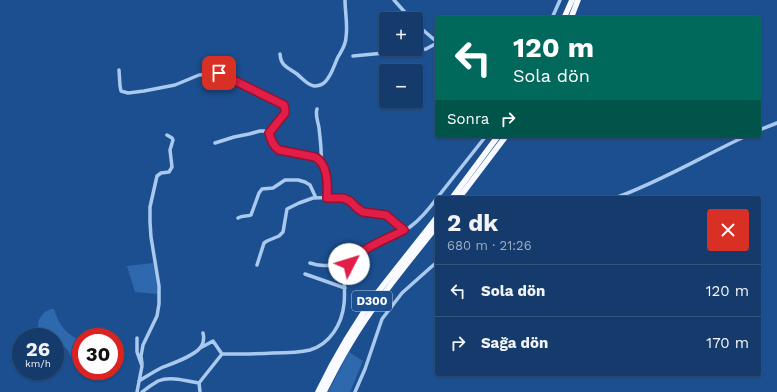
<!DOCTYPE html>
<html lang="tr">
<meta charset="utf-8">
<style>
body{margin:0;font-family:"Work Sans",sans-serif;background:#214673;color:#f1f3f6;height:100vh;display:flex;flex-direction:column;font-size:15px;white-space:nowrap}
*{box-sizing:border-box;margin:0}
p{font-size:13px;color:#9dadc1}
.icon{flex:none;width:22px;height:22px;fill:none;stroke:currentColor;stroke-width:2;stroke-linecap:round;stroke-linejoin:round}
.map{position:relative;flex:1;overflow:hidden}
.panel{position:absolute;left:435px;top:196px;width:326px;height:180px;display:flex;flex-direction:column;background:#143b6b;border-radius:4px;box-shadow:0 1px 3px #0004,0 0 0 1px #33557e}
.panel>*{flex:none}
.top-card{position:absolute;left:435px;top:16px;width:326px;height:122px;border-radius:4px;box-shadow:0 1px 3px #0004,0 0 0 1px #33557e;background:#00695c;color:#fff;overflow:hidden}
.buttons{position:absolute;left:379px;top:12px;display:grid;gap:8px}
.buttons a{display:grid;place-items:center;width:44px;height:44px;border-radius:4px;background:#143b6b;box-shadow:0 1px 3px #0004,0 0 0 1px #33557e;font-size:20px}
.speed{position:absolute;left:12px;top:328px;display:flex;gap:8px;font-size:20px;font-weight:700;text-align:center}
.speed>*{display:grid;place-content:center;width:52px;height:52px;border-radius:50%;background:#143b6b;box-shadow:0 1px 3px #0004,0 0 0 1px #33557e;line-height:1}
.speed small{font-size:10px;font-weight:400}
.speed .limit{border:6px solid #d22;background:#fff;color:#111}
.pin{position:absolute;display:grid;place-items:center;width:34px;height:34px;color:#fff;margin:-17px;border-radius:8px;box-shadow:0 2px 6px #0006}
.me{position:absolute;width:44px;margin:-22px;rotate:50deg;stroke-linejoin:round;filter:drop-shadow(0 0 3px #0008)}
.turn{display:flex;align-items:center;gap:14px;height:84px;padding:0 12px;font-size:18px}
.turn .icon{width:52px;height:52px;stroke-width:2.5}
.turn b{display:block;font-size:28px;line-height:34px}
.then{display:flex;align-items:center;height:38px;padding:0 12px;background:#0003;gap:8px;font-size:15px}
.round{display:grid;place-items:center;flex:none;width:42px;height:42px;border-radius:4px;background:#214673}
.head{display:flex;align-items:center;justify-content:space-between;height:68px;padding:0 12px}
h1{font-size:24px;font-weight:700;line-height:30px}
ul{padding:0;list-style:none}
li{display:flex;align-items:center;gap:12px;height:52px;padding:0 12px;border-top:1px solid #33557e}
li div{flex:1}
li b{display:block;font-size:15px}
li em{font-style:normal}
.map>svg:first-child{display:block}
.green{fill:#2e69ad}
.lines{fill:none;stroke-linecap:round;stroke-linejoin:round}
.minor{stroke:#a9c9ee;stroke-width:3.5}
.trunk{stroke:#f8faff;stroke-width:5.5}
.route-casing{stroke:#92132f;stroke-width:10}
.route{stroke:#e11d48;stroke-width:7}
.labels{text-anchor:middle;stroke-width:4;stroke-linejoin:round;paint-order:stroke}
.shield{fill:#1b4f8f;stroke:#bbcadd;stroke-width:1}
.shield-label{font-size:12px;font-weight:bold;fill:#fff}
</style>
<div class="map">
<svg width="777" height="392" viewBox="0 0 777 392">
<rect width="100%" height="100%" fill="#1b4f8f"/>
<path class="green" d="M153 263 156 280 158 294 135 292 127 266Z
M51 309H54C58 324 67 335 81 341V355L71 357C68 348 63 345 55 342V337H42C34 327 39 312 51 309Z
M349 352 363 361 350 392H328Z"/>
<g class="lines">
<path class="minor" d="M394 0 411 19
M552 18 560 0
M416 24 437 42
M280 54C281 67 288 67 297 74 302 78 307 85 314 86 318 86 322 85 325 82 332 75 334 65 338 57 342 50 346 45 346 37 348 26 345 12 345 0
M353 56 426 49 437 43
M119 70 120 86 121 91 128 93 144 91 175 85 199 75 219 73 282 104 285 109V113L269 133C271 140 273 146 279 150L315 157C328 164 328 185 327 198
M317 109C315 116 318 121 319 128 320 138 322 151 321 161
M759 130 777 123
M215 143 234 137 249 134 260 131H265L269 133
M437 198 486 136
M615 198C660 182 703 156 746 136
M238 218C243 215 247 217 251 215L259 193 262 189 273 188 285 180H298L305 182 310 185 316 198
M310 263C323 268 336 264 349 264
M257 265 264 243 267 241 279 236 283 232 287 209 299 203 313 198 343 197 349 201 357 208 363 211 387 215 404 230
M305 274 345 288
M202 347 213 341 222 354
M222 354C239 354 256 354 273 353 285 353 298 353 310 350 330 344 342 324 344 304 346 290 341 274 350 263 353 260 356 258 360 255 367 249 374 244 382 240 392 235 401 232 410 227 421 219 429 209 437 198
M142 364 141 356 143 345 157 316 159 304V286L151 237 150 222V207L157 176 161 173 169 172 172 167 170 150 173 140 172 138 167 135
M139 381C146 377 153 372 161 368 171 364 198 355 202 345 204 341 204 337 203 333
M137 392 142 366 137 352V338
M142 392C147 388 153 384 158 381 170 376 187 381 199 383
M200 392 199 383 222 354
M355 392 365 369 382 319 402 293 430 268 437 262"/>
<path class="trunk" d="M564 18 572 0
M571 18 578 0
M452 198 498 136
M459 198 506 136
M318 392C335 357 355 323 378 292 397 267 418 242 437 217
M324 392C332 376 341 359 350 344 375 302 407 264 437 226"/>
</g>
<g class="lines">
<defs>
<path id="route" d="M219 73 284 105 285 109V113L269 133C271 140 273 146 279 150L315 157C328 164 328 185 327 198H343L350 201 357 208 363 212 386 215 404 230C385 240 363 247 349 264"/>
</defs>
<use href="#route" class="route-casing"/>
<use href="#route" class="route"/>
</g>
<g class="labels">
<rect class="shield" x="352" y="291" width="40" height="20" rx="3"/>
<g class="shield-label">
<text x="372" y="305">D300</text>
</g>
</g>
</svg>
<div class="buttons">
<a>+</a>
<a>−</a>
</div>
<div class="speed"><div>26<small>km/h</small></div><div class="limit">30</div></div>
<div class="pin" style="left:219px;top:73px;background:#d93025"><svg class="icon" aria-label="arrive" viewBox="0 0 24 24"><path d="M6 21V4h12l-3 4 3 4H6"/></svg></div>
<svg class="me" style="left:349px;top:264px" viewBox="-20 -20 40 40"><circle r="19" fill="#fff"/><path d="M0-13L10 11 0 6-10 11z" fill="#e11d48"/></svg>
<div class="top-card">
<div class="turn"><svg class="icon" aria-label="left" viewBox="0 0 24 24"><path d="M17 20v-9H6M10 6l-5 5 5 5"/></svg><div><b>120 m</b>Sola dön</div></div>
<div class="then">Sonra<svg class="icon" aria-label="right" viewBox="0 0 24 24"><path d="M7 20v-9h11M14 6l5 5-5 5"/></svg></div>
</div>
<section class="panel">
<div class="head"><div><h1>2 dk</h1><p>680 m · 21:26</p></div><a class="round" style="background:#d93025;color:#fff"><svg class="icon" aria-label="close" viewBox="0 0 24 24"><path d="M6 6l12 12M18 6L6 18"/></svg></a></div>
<ul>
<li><svg class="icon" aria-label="left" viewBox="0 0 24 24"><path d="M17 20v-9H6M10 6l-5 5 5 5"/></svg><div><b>Sola dön</b></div><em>120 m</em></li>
<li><svg class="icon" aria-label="right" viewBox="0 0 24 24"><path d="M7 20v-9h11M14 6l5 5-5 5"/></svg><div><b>Sağa dön</b></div><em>170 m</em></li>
</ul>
</section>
</div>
